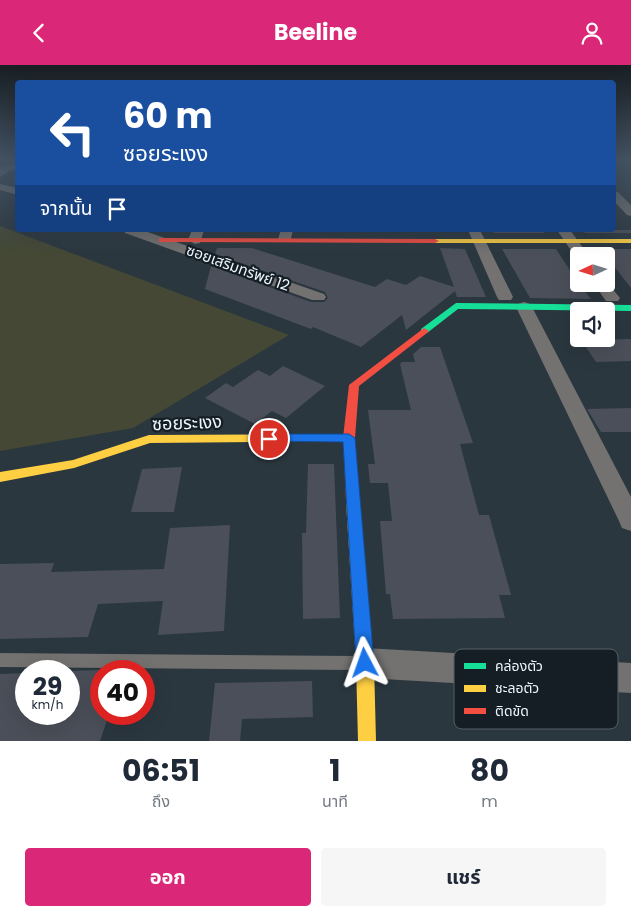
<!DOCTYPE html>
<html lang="th">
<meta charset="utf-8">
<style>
body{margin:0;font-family:Poppins,"Noto Sans Thai",sans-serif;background:#f6f6f7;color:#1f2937;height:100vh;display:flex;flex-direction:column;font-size:19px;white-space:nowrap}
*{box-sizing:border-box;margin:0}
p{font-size:16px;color:#747a83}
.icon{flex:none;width:28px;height:28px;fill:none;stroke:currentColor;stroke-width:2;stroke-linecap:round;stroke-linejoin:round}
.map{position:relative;height:676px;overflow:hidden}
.side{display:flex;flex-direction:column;background:#fff;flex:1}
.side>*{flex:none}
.hud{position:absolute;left:15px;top:15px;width:601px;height:152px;border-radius:5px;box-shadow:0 5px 20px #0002;background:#1a4fa0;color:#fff;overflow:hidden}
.needle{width:32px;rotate:266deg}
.controls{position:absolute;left:570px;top:182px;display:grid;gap:10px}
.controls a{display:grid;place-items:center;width:45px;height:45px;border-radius:5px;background:#fff;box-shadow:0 5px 20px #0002;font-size:25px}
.speed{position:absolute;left:15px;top:595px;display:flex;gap:10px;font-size:25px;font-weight:700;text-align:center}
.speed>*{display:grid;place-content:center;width:65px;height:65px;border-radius:50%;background:#fff;box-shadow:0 5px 20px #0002;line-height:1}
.speed small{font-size:12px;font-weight:400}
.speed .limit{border:8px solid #d22;background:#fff;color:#111}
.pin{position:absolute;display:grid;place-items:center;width:42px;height:42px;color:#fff;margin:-21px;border:2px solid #fff;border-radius:50%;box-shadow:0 1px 5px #0007}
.me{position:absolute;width:55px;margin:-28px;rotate:356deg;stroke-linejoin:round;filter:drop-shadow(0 0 4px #0008)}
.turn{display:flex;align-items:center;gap:18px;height:105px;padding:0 25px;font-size:22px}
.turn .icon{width:65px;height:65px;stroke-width:2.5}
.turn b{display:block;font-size:35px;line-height:42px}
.then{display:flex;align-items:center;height:48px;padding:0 25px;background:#0003;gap:10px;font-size:19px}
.eta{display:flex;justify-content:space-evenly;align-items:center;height:85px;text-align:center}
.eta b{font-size:30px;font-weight:700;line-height:35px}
.action{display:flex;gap:10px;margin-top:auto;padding:10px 25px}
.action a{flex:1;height:58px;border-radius:5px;background:#db2777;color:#fff;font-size:20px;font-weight:700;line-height:58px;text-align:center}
.action a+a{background:#f6f6f7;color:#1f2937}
header{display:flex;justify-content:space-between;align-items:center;height:65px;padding:0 25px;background:#db2777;color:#fff;font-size:22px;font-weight:700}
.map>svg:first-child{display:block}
.green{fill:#444834}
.building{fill:#4a4f59}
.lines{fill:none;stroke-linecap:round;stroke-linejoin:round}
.lane{fill:#747271;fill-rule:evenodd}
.street{fill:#747271;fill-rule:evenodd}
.fast{fill:#16e098;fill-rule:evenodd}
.slow{fill:#ffcf43;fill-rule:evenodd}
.jam{fill:#f24e42;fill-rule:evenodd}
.route{fill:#1a73e8;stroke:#114b97}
.labels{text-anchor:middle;stroke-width:4.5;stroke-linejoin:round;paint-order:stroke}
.far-street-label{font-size:15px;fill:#ecf6fe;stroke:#151e25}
.street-label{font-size:18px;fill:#ecf6fe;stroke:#151e25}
.key{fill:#151e25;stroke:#565f66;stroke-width:1}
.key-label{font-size:14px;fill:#ecf6fe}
</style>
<header><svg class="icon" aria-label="back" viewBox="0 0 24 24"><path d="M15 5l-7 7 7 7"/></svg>Beeline<svg class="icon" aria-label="person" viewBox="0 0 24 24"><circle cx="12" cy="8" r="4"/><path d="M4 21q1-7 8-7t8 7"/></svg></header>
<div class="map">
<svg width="631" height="676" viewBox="0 0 631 676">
<rect width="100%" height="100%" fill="#2b373f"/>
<path class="green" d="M0 161 289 270 133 363 0 386Z"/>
<path class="building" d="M492 165H542L545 168H494Z
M583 165H631V168H585Z
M217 183H252L375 222 387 214 406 220 420 211 454 222 440 183 465 184 486 232H457L455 226 406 265 402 250 361 282 313 262 311 264 205 224 211 201 311 237H324L328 233 325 227 215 189Z
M502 184H556L579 219 591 234 530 233Z
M598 184H631V223L606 191Z
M631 274V296L596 297 581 275Z
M421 282H440L473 378 460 379 479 450H489L511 530H499L505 553 393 554 390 529H386L380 456H392L388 418H370L368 399H375L368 345H411L400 299 402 297H415L413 289Z
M283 301 325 321 286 353 272 346 255 359 205 333 226 318 233 322 258 305 270 311Z
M631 343V367H601L587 344Z
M308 399H334L340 553 303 554 302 468H306Z
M182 402 174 447H131L142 404Z
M230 460 224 566 158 570 163 536 98 539 88 572 0 574V499L54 498 51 507 164 504 170 463Z
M101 605V649H109L100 676H0V609L26 608V649H69V606Z
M312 616 313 652 242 654 240 676H209L215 618Z"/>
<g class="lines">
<path class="lane" d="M0 588 357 591 362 593 365 598 362 603 357 605 0 602Z"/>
<path class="street" d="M18 98V104L9 106 0 112V103L2 101Z
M0 119 18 123V130L0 125Z
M614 126 618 127 631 140V151L627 150 614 136Z
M124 165H142L324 229 326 232 324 235H312L125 168Z
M192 165H204L200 178 195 179 188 175Z
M281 165H293L290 177H280L278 174Z
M468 165H480L513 232 511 235H499L497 232Z
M557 165H570L589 191H579V194H577Z
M606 216 620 233 618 236H606L594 219H606Z
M524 237 530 239 532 242 631 432V466L622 463 619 456 516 242 518 239Z
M365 583 631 598V628L365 613 354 608 350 598 354 588Z"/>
<path class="fast" d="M456 238 631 240V246L458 244 427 268H421V264Z"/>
<path class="slow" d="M432 174H631V178H435L431 176Z
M349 369 353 370 355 373 353 376 150 378 74 403 0 417V407L73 395 149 370Z
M353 431 358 432 360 436 374 598 376 676H358L356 598 346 436 348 432Z"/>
<path class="jam" d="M159 173 435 174 439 176 435 178 162 177H159Z
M424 263 429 266 427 268 359 321 355 373 360 436 358 440 353 441 348 440 346 436 343 373 349 320Z"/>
</g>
<linearGradient id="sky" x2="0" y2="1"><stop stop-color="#181e23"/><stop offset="0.5" stop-color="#445363"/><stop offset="1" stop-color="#445363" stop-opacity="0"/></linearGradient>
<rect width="631" height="190" fill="url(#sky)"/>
<path class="route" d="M269 369H349L355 373 374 598 371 604 365 607 359 604 356 598 343 377 265 376 263 374 265 371Z"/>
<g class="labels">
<g class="far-street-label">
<text transform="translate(238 203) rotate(20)" y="5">ซอยเสริมทรัพย์ 12</text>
</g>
<g class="street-label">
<text transform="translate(187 358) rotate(-2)" y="6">ซอยระเงง</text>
</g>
</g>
<rect x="454" y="584" width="164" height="80" rx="8" class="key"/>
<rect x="464" y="598" width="22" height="6" fill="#16e098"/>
<rect x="464" y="620" width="22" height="7" fill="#ffcf43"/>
<rect x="464" y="643" width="22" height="6" fill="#f24e42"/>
<g class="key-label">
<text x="495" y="606">คล่องตัว</text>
<text x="495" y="628">ชะลอตัว</text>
<text x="495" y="651">ติดขัด</text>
</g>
</svg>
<div class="controls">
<a><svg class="needle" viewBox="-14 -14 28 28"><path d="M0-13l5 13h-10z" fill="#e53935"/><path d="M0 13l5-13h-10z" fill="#747a83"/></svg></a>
<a><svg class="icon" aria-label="sound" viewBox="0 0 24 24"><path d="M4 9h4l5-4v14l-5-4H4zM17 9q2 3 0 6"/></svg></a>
</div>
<div class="speed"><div>29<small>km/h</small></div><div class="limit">40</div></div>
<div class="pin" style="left:269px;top:374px;background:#d93025"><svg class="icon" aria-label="arrive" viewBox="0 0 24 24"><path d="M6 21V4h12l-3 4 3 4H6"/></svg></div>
<svg class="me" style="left:365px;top:598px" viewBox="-20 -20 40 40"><path d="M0-17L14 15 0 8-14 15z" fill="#1a73e8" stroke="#fff" stroke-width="4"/></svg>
<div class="hud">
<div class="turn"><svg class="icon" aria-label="left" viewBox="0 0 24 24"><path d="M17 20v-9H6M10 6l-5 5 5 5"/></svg><div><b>60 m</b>ซอยระเงง</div></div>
<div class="then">จากนั้น<svg class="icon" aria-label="arrive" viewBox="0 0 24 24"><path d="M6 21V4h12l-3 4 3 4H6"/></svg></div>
</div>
</div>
<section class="side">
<div class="eta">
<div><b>06:51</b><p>ถึง</p></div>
<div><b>1</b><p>นาที</p></div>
<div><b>80</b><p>m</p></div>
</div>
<div class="action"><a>ออก</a><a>แชร์</a></div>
</section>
